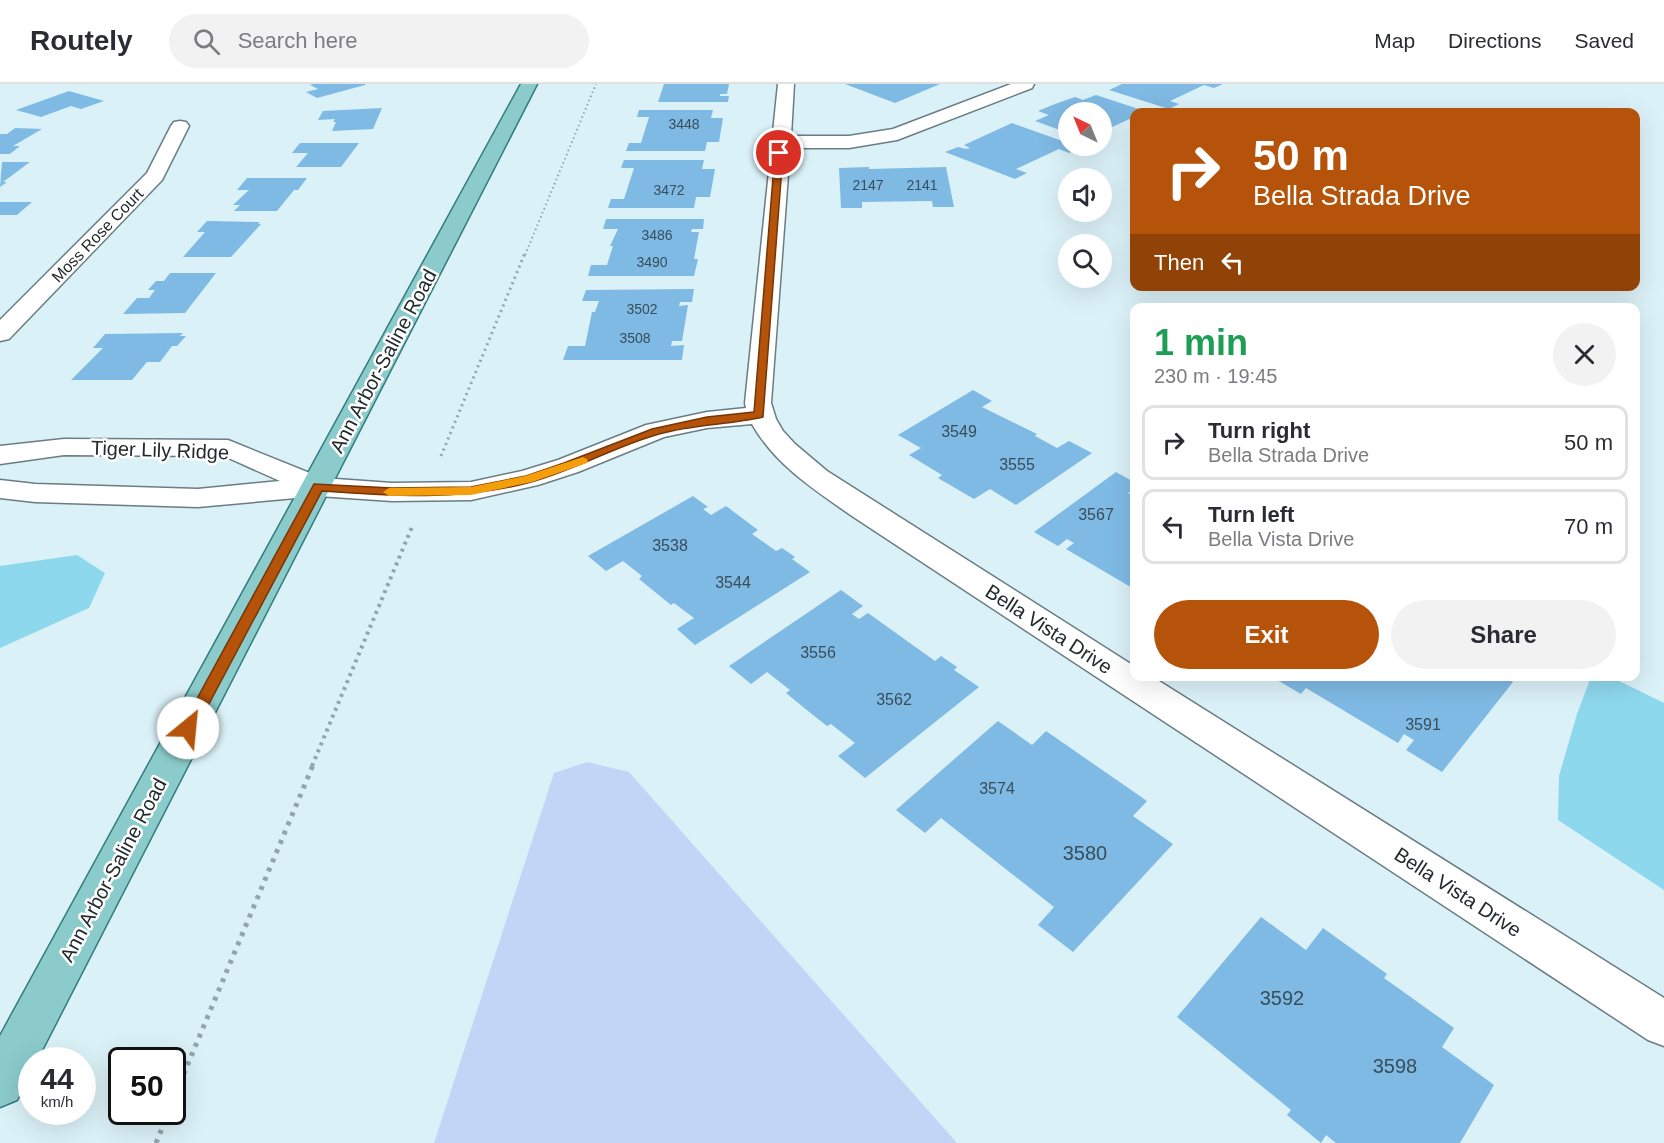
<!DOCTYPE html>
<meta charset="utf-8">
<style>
body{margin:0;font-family:Arial,sans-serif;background:#f2f2f3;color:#2b2b33;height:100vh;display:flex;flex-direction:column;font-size:22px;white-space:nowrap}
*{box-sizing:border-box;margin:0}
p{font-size:20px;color:#7c7c81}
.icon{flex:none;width:33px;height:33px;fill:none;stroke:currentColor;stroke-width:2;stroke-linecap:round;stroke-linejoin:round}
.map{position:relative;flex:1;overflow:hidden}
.panel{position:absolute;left:1130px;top:219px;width:510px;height:378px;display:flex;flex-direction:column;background:#fff;border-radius:12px;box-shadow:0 6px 24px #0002}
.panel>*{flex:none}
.hud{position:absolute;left:1130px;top:24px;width:510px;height:183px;border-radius:12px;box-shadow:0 6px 24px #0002;background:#b45309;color:#fff;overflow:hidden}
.needle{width:39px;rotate:317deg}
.tools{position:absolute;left:1058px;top:18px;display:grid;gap:12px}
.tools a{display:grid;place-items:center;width:54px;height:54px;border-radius:50%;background:#fff;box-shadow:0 6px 24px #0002;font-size:30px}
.speed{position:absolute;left:18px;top:963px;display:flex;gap:12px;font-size:30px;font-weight:700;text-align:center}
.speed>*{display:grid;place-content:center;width:78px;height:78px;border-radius:50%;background:#fff;box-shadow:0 6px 24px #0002;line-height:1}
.speed small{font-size:15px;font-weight:400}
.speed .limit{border:3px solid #111;border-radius:9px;background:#fff;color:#111}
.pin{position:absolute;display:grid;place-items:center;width:51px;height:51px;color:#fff;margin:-26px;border:3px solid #fff;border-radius:50%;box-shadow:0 2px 6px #0007}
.me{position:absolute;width:66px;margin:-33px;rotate:28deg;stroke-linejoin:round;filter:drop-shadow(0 0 4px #0008)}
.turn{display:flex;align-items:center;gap:21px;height:126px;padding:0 24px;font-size:27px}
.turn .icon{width:78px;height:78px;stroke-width:2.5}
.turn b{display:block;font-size:42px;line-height:51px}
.then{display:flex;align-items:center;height:57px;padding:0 24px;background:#0003;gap:12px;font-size:22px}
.round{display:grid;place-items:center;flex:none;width:63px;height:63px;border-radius:32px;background:#f2f2f3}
.summary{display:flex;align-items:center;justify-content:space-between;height:102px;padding:0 24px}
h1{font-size:36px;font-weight:700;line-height:45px;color:#1e9e55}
.cta{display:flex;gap:12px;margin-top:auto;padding:12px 24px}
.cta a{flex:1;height:69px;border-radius:36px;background:#b45309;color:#fff;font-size:24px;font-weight:700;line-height:69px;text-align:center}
.cta a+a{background:#f2f2f3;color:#2b2b33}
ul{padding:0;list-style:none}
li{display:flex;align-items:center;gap:18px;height:75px;margin:0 12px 9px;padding:0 12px;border:3px solid #e1e1e2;border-radius:12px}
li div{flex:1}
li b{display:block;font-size:22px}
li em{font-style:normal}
header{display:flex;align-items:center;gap:36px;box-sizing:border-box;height:84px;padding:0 30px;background:#fff;border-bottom:2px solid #e1e1e2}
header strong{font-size:28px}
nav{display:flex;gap:33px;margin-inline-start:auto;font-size:21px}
.search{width:420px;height:54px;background:#f2f2f3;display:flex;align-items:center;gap:15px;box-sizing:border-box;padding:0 21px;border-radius:33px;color:#7c7c81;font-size:22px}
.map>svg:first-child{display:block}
.green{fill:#8ed8ed}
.water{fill:#c3d5f7}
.building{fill:#7fbae4}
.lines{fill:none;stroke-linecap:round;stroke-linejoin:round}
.minor-casing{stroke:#697d83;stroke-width:3}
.major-casing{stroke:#347c7d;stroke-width:3}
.path-far3{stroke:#94a5aa;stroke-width:2;stroke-dasharray:1.5 3;stroke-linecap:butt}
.path-far2{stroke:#94a5aa;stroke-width:3;stroke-dasharray:2 4;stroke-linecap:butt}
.path-far1{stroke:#94a5aa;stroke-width:4;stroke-dasharray:3 4.5;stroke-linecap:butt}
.path{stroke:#94a5aa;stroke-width:5;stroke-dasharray:4 6;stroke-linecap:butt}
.minor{fill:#fff;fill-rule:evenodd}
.major{fill:#8bcbcb;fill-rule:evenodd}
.route{fill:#b45309;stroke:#753606;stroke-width:1.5}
.slow{fill:#f59e0b}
.labels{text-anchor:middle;stroke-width:5;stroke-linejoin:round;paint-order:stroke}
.far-number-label{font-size:14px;fill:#384e5a}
.far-street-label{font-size:16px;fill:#212a2c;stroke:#fff}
.number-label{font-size:16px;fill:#384e5a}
.street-label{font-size:20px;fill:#212a2c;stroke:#fff}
.near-number-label{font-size:20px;fill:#384e5a}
</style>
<header>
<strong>Routely</strong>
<div class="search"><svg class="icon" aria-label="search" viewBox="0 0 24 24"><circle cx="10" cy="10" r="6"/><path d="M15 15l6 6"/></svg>Search here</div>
<nav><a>Map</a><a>Directions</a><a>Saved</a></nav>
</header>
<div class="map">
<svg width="1664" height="1059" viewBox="0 0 1664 1059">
<rect width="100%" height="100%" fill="#dbf1f8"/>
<path class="green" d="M77 471 105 489 89 524 0 564V482Z
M1591 593H1611L1664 619V806L1558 736 1559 692 1577 630Z"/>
<path class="water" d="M587 678 629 688 957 1059H434L554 689Z"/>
<path class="building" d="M313 0H365V1L317 14 306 8 318 5 310 1Z
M664 0H729L727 10H720V12H729L728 18H658Z
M845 0H940L895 19Z
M1122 0H1223L1214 4 1204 1 1170 17 1179 20 1169 25 1109 6Z
M69 7 104 17 81 25 71 22 41 33 16 26Z
M1096 11 1148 28H1134V33L1101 48V28H1068V49L1035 37 1049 31 1038 27 1055 20 1075 13 1083 16Z
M382 24 373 45 332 47 336 38H333L335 35 318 36 323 27Z
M639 26H713L711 34H723L719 58H707L705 67H626L629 59H641L649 33H637Z
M1012 39 1068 59V62L1081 64 1069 69 1059 65 1016 85 1027 89 1015 95 945 68 958 63 966 65 970 64 964 61Z
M15 44 42 45 13 62H20L10 70H0V50H7Z
M300 59H359L341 83H296L308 69H292Z
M624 76H704L702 85H715L710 113H696L694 124H608L611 115H624L634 84H621Z
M2 78H30L3 98H7L0 103Z
M869 83V85L946 83 954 123H933L932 117 862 118V124H841L839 84Z
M247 94H307L298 106H294L277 127H234L240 121H233L249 106H237Z
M0 118H32L17 131H0Z
M606 135H704L703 145H692L691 148H699L694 175H698L694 192H588L591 181H607L613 162H610L618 145H603Z
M207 137 260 138 258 140H261L231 173H183L205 148H197Z
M170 189H216L185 229 123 230 137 214H149L155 206H148L156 197H164Z
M694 205 692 218H680L679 222 688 221 682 257H672L671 262 684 261 682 276H563L568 262H585L592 228H595L599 217H582L586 206Z
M183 249 180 252H186L177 262H172L160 278H147L132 296H71L103 264H93L105 250Z
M973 306 992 317 982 323 1037 350 1035 352 1057 364 1069 357 1092 369 1016 421 990 405 974 415 938 394 942 391 909 371 921 364 898 351Z
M1116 388 1134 398V405L1128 409 1134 412V505L1066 465 1074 459 1067 455 1058 462 1034 448Z
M693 412 708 423 703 425 711 431 726 422 758 446 752 450 776 467 782 464 795 473 792 475 810 488 695 561 677 545 694 534 674 519 671 521 639 495 642 492 623 477 606 487 588 472Z
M841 506 863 522 852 530 859 535 868 529 935 577 941 572 957 583 954 586 979 603 865 694 838 672 855 659 831 640 827 642 808 627 786 609 790 606 767 588 751 600 729 582Z
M1280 592H1503L1513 598 1442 688 1406 666 1414 656 1404 650 1398 659 1306 604 1301 610 1277 596Z
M998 637 1032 661 1046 647 1147 717 1133 732 1173 760 1073 868 1038 841 1054 823 941 734 925 749 896 726Z
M1261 833 1306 866 1323 844 1387 890 1384 894 1454 944 1442 963 1494 1001 1460 1059H1336L1326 1051 1321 1059 1287 1031 1291 1026 1177 933Z"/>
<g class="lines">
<defs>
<path id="minor" d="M778 0H794L791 52H849L893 45 1011 0H1034L1032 4 897 56 849 64H790L771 319 776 335 783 347 795 360 827 387 1134 582V592H1151L1664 914V962L1648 956 852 432C815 406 775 381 752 340L707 344 664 353 578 388 538 401 471 416 392 417 318 412 198 423 35 418 0 414V396L35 400 198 405 280 397 224 372 64 371 0 380V362L64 355 228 356 322 394 392 399 471 398 522 387 558 376 646 341 707 328 746 324 745 319Z
M180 37 186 38 189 42 162 96 9 255 0 257V236L147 89 171 42 174 38Z"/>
<path id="major" d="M521 0H537L37 976H32V987L17 1016 0 1023V952Z"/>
</defs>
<use href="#minor" class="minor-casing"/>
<use href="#major" class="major-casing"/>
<path class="path-far3" d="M525 171 596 0"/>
<path class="path-far2" d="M441 372 525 169"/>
<path class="path-far1" d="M312 682 412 443"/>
<path class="path" d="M172 1018 313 681
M156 1059 169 1028"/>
<use href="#minor" class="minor"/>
<use href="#major" class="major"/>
</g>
<path class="route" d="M779 66 783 69 763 333C729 341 694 340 659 350 616 362 575 386 531 398 462 417 392 412 322 407L194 648H183L181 644 314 400 392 404 471 403 526 392 564 379 652 345 707 333 754 328 775 69Z"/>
<path class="slow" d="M583 373 588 376 587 379 532 398 471 411 389 412 383 408 389 404 471 403 525 392Z"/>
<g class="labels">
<g class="far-number-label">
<text x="684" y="45">3448</text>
<text x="868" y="106">2147</text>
<text x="922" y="106">2141</text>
<text x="669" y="111">3472</text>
<text x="657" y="156">3486</text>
<text x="652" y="183">3490</text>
<text x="642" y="230">3502</text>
<text x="635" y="259">3508</text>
</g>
<g class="far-street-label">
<text transform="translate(97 151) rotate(-46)" y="6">Moss Rose Court</text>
</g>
<g class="number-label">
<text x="959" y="353">3549</text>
<text x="1017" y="386">3555</text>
<text x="1096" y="436">3567</text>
<text x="670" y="467">3538</text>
<text x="733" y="504">3544</text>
<text x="818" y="574">3556</text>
<text x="894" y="621">3562</text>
<text x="1423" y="646">3591</text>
<text x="997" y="710">3574</text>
</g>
<g class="street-label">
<text transform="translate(383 277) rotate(-62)" y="7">Ann Arbor-Saline Road</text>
<text transform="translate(160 366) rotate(2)" y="7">Tiger Lily Ridge</text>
<text transform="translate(1049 545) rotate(33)" y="7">Bella Vista Drive</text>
<text transform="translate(113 786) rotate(-62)" y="7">Ann Arbor-Saline Road</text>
<text transform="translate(1458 808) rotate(33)" y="7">Bella Vista Drive</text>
</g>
<g class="near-number-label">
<text x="1085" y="776">3580</text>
<text x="1282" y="921">3592</text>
<text x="1395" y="989">3598</text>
</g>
</g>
</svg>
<div class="tools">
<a><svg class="needle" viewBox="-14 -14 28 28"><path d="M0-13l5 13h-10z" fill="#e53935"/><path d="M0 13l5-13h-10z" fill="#7c7c81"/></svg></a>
<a><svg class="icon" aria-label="sound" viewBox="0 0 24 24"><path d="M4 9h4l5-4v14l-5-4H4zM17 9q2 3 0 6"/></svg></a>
<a><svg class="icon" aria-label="search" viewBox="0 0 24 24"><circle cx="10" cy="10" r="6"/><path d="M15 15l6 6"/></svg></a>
</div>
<div class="speed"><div>44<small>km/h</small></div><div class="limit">50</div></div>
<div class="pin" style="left:779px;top:69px;background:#d93025"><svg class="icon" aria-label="arrive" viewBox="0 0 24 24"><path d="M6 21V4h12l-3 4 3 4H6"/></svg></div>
<svg class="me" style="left:188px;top:644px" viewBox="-20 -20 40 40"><circle r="19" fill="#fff"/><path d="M0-13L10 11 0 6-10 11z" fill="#b45309"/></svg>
<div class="hud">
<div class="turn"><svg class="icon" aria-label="right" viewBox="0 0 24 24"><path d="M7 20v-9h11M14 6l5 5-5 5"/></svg><div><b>50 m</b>Bella Strada Drive</div></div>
<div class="then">Then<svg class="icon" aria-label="left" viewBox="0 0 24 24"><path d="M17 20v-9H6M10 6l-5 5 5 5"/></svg></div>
</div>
<section class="panel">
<div class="summary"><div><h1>1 min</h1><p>230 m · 19:45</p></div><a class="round"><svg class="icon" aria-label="close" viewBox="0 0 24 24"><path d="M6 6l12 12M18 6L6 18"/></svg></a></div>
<ul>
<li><svg class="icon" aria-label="right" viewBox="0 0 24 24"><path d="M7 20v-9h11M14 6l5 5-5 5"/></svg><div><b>Turn right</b><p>Bella Strada Drive</p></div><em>50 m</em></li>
<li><svg class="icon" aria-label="left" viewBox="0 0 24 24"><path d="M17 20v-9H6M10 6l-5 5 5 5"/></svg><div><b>Turn left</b><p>Bella Vista Drive</p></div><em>70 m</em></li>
</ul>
<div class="cta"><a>Exit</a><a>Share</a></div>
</section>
</div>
